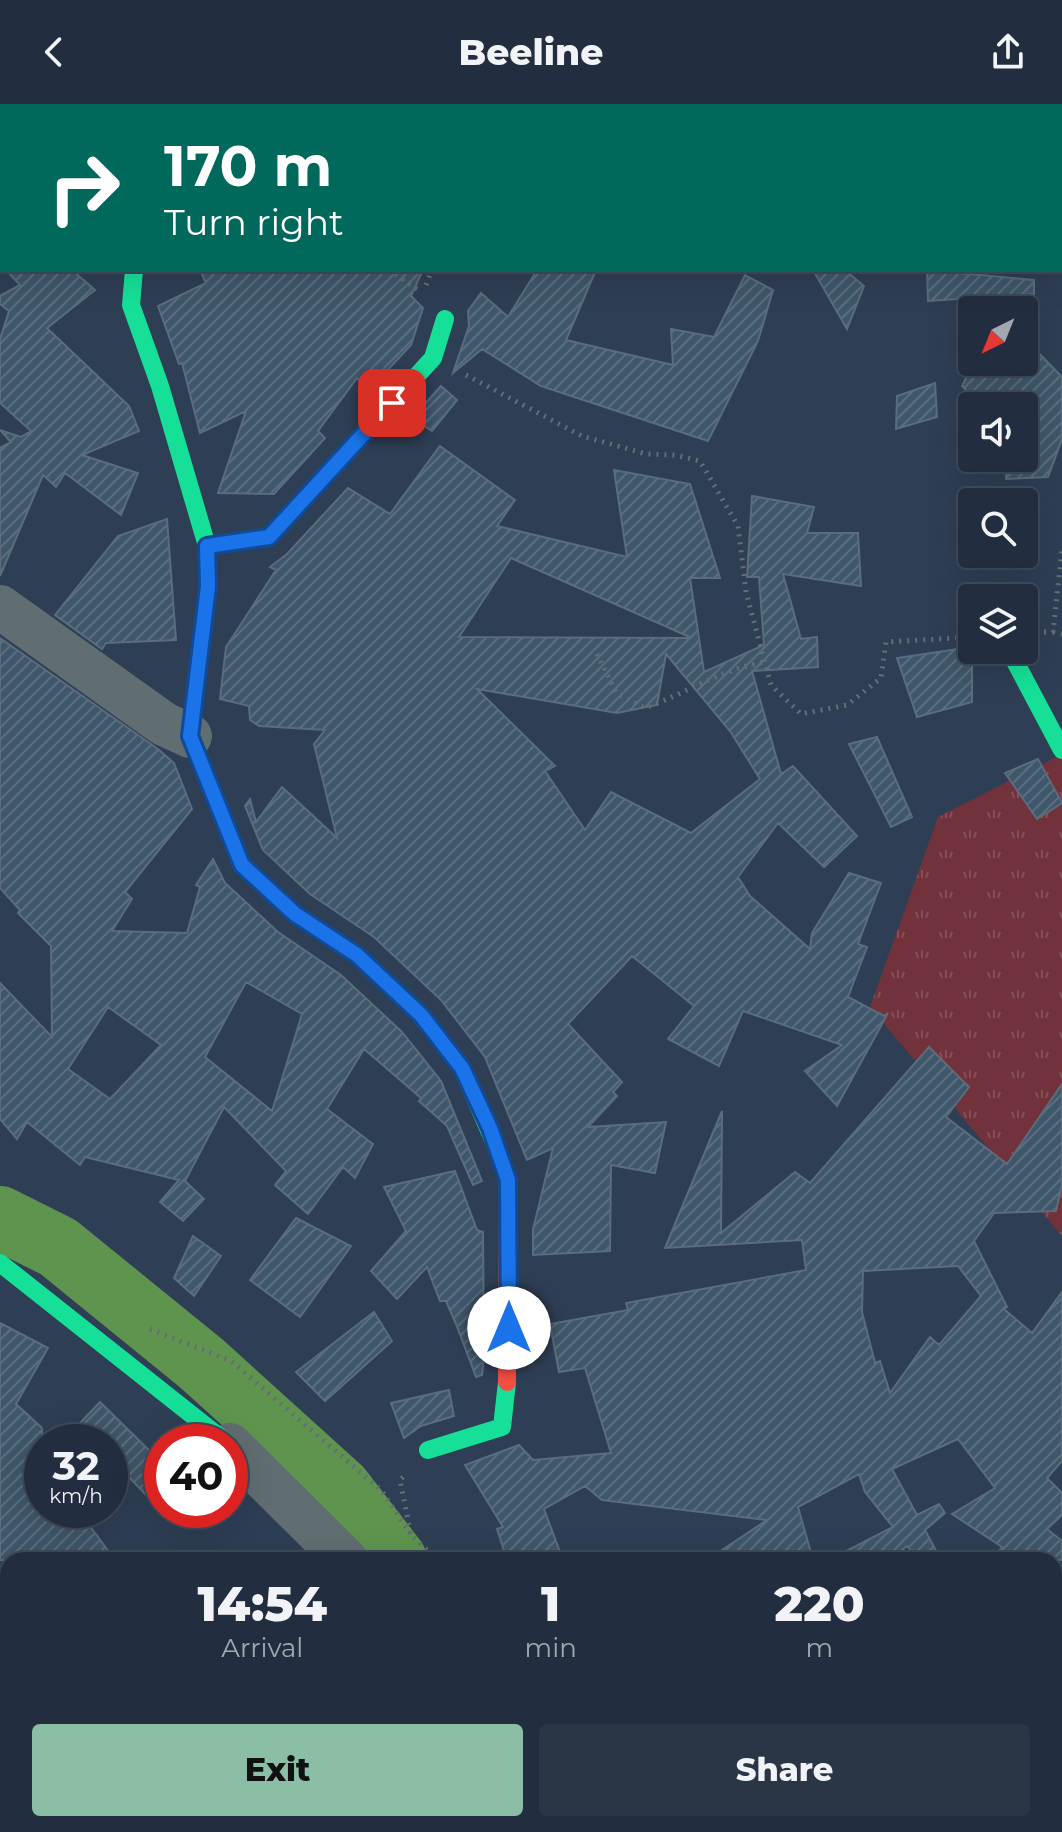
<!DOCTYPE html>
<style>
body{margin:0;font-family:Montserrat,sans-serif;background:#2a3646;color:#f1f3f6;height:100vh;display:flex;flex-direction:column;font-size:30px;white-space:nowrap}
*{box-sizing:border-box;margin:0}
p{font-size:26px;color:#a2a8b0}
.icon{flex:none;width:44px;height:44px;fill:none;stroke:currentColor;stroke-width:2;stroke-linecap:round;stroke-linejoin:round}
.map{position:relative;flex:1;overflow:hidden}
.details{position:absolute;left:0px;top:1448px;width:1062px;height:280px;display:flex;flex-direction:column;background:#222e3f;border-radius:24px 24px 0 0;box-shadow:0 8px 32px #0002,0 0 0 2px #3f4a59}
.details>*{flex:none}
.guide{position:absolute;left:0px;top:0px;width:1062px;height:168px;box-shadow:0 8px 32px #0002,0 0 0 2px #3f4a59;background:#00695c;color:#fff;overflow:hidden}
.needle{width:52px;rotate:223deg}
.buttons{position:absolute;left:958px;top:192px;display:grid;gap:16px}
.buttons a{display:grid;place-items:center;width:80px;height:80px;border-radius:8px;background:#222e3f;box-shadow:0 8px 32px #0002,0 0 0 2px #3f4a59;font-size:40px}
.speed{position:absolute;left:24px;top:1320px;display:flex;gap:16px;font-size:40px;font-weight:700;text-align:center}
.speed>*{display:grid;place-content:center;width:104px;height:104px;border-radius:50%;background:#222e3f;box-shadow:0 8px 32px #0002,0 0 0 2px #3f4a59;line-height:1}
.speed small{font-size:20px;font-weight:400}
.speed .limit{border:12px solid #d22;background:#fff;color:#111}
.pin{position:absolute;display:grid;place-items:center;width:68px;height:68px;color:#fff;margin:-34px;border-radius:16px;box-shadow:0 4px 12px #0006}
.me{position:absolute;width:88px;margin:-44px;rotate:0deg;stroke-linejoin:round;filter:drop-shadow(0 0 6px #0008)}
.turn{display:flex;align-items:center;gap:28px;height:168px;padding:0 32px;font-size:36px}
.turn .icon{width:104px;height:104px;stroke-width:2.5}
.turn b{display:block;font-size:56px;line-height:68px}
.eta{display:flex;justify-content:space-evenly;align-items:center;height:136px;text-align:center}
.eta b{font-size:48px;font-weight:800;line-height:56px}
.button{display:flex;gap:16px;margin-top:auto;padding:16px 32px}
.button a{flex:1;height:92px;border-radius:8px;background:#8abfa5;color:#111;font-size:32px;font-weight:800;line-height:92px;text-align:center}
.button a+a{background:#2a3646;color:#f1f3f6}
header{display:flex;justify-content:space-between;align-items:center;height:104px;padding:0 32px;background:#222e3f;font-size:36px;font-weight:800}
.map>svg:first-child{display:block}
.grass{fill:url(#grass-tufts)}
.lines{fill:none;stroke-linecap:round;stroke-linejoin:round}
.river{stroke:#5e944e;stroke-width:64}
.building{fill:url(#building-hatch);stroke:#5b6c7d;stroke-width:2;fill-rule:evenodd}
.path{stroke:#636e75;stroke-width:5;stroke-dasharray:2 6;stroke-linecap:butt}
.street{stroke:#606d71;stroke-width:44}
.fast{stroke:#16e098;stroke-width:18}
.jam{stroke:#f24e42;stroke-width:18}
.route-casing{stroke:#114b97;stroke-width:20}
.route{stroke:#1a73e8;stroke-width:14}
</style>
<header><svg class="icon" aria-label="back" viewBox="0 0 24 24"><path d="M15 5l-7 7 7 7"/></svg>Beeline<svg class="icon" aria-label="share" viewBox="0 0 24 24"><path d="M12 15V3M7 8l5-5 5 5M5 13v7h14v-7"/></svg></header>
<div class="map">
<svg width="1062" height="1728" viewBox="0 0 1062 1728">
<defs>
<pattern id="grass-tufts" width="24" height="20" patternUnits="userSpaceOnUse" patternTransform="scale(2)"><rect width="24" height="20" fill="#71323b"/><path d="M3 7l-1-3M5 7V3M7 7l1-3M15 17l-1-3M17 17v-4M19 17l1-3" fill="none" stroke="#844f58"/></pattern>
<pattern id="building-hatch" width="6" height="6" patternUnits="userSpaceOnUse" patternTransform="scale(2)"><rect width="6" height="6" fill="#3f576a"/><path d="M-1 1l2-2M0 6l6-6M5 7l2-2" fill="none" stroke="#596e80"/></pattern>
</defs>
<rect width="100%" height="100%" fill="#2e3e54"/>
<path class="grass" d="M1062 650V1132L870 903 938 713Z"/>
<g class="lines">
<path class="river" d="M0 1114 58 1143 202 1260 340 1385 395 1456
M569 1720 576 1728"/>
</g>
<path class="building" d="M6 166H72L95 186 47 224 129 302 139 327 82 351 138 369 121 411 65 369 56 383 43 371 0 472V344L11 338 0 326 21 333 31 327 0 299V235L9 207 0 200V192L20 181Z
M200 166H423L411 192 423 204 411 241 369 286 357 274 318 327 325 334 274 390 218 389 246 307 200 329 182 259 179 260 158 202 206 179Z
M537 166H596L566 236 673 261 671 225 714 233 745 171 773 186 758 237 708 337 541 282 482 245 453 269 469 222 468 207 481 189 508 213Z
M813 166H845L864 182 847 225Z
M927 166 1034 176V190L928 197Z
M1024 234 1062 273V335L1048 373 1006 375 1007 354H1024V302H982L962 282 974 258H1024Z
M935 279 937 313 896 325 897 292Z
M441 282 457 296 432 327 412 314Z
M440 342 515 396 497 422 627 453 614 366 690 380 720 474H690L704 568 764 541 759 473H747L752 392 814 403 807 429H858L861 482 783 470 801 535 817 533 818 563 752 567 781 670 793 662 857 732 824 763 778 719 738 773 750 792 810 845 812 829 849 769 881 779 858 840 867 843 848 893 884 912 888 909 837 1002 805 967 842 941 743 907 719 962 668 935 694 902 632 852 568 920 622 978 613 988 617 992 588 1023 666 1018 655 1069 611 1061 610 1147 533 1151V1125L553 1044 527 1056 485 953 441 896 374 833 310 790 263 746 245 702 250 695 256 718 282 683 337 734 314 640 325 626 259 622 250 616 249 602 220 595 226 543 276 466 270 463 287 450 348 384 390 410ZM511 454 692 534 459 533ZM666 550 730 627 760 675 691 729 611 688 585 726 545 667 555 662 477 585 617 609 657 601Z
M167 415 176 536 106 539 102 545 55 511 118 432Z
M0 534 158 645 174 659 192 705 125 788 132 795 112 827 187 829 200 783 196 781 213 755 225 779 278 828 341 871 402 928 441 977 482 1077 473 1081 447 1022 419 997 421 994 364 945 327 1005 373 1040 355 1074 343 1063 308 1110 275 1081 286 1067 224 1003 185 1077 204 1095 183 1117 160 1098 179 1076 85 1053 80 1061 27 1018 17 1035 0 1015V879L52 933 51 842 18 809 20 806 0 784ZM246 878 302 910 272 1007 205 953ZM108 903 161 941 110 995 68 965Z
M972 543V598L917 613 897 554Z
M877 633 912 713 891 723 849 640Z
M1038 655 1062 699 1037 715 1005 669Z
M929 943 969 983 946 1013 1007 1060 1062 980V1080L1056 1107 994 1109 974 1137 1007 1203 1004 1205 1032 1229 1062 1188V1357L1047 1374 1062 1389V1411L1047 1425 1062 1437V1456H992L1002 1443 952 1410 995 1384 958 1335 892 1365 917 1411 939 1400 945 1409 925 1426 941 1456H918L907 1442 890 1456H829L893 1423 865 1388 859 1370 798 1403 813 1456H707L767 1416 602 1396 585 1382 544 1405 563 1456H507L497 1425 503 1423 465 1361 519 1341 533 1356 611 1349 585 1264 559 1268 550 1220 628 1206 626 1199 806 1166 802 1136 665 1144 722 1007 721 1129 795 1068 810 1079ZM958 1162 981 1192 939 1241 930 1233 890 1289 880 1257 875 1259 862 1208 863 1167Z
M455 1067 477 1126 483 1128 484 1253 482 1271 476 1273 456 1220 446 1197H440L427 1163 397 1195 371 1167 406 1127 384 1083Z
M296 1114 351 1142 300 1213 250 1176Z
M193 1132 221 1152 194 1192 174 1174Z
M374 1208 392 1237 325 1297 296 1268Z
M0 1219 48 1244 16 1300 42 1324V1406H78L115 1456H0Z
M449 1286 454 1312 421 1322 404 1334 391 1299Z
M100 1298 162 1359V1407L110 1354V1338H62Z"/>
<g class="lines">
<path class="path" d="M149 0 150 2
M570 2 571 0
M389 166 421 188
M426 181 432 166
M466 271 582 332 646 350 675 351 700 357 738 422 746 488 771 581 801 610 847 601 881 574 886 538 972 533
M1044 528H1053L1062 446
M1053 528 1062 530
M597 550 617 590 645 604C687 589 721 565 765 558
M150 1225 231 1257 382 1387 411 1431
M403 1373 400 1376 411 1431 438 1456"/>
<path class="street" d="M213 2 216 0
M0 503 164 620 190 632
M230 1341 346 1456
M489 1720 491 1728
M751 1720 755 1728"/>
<path class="fast" d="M134 166 131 201 160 282 207 442 208 482 190 632 242 761 295 810 357 851 421 911 462 964 498 1047
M207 442 269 433 433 254 445 215
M1009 546 1062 646
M0 1159 226 1338
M428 1346 502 1323 507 1278"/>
<path class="jam" d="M498 1047 508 1076 507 1278"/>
</g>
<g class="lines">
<defs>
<path id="route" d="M392 299 269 433 207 442 208 482 190 632 242 761 295 810 357 851 421 911 462 964 490 1024 508 1076 509 1224"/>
</defs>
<use href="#route" class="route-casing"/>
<use href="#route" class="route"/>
</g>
</svg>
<div class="buttons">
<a><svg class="needle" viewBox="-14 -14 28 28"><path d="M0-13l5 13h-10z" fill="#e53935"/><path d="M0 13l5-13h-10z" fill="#a2a8b0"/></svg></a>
<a><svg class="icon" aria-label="sound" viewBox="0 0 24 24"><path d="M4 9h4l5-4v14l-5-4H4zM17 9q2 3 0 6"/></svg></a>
<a><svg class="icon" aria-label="search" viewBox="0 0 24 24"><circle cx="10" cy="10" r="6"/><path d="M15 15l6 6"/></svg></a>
<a><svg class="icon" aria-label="layers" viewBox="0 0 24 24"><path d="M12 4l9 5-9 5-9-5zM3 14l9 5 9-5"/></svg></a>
</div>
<div class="speed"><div>32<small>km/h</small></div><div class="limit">40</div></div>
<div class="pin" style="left:392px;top:299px;background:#d93025"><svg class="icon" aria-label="arrive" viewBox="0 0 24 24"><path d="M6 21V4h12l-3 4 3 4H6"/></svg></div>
<svg class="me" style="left:509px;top:1224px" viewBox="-20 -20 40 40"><circle r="19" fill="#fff"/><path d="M0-13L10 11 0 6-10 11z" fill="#1a73e8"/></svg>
<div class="guide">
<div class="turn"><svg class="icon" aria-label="right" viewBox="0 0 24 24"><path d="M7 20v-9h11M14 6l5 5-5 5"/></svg><div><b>170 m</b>Turn right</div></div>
</div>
<section class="details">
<div class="eta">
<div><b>14:54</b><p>Arrival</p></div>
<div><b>1</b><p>min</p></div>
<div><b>220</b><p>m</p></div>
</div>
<div class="button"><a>Exit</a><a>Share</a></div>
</section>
</div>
